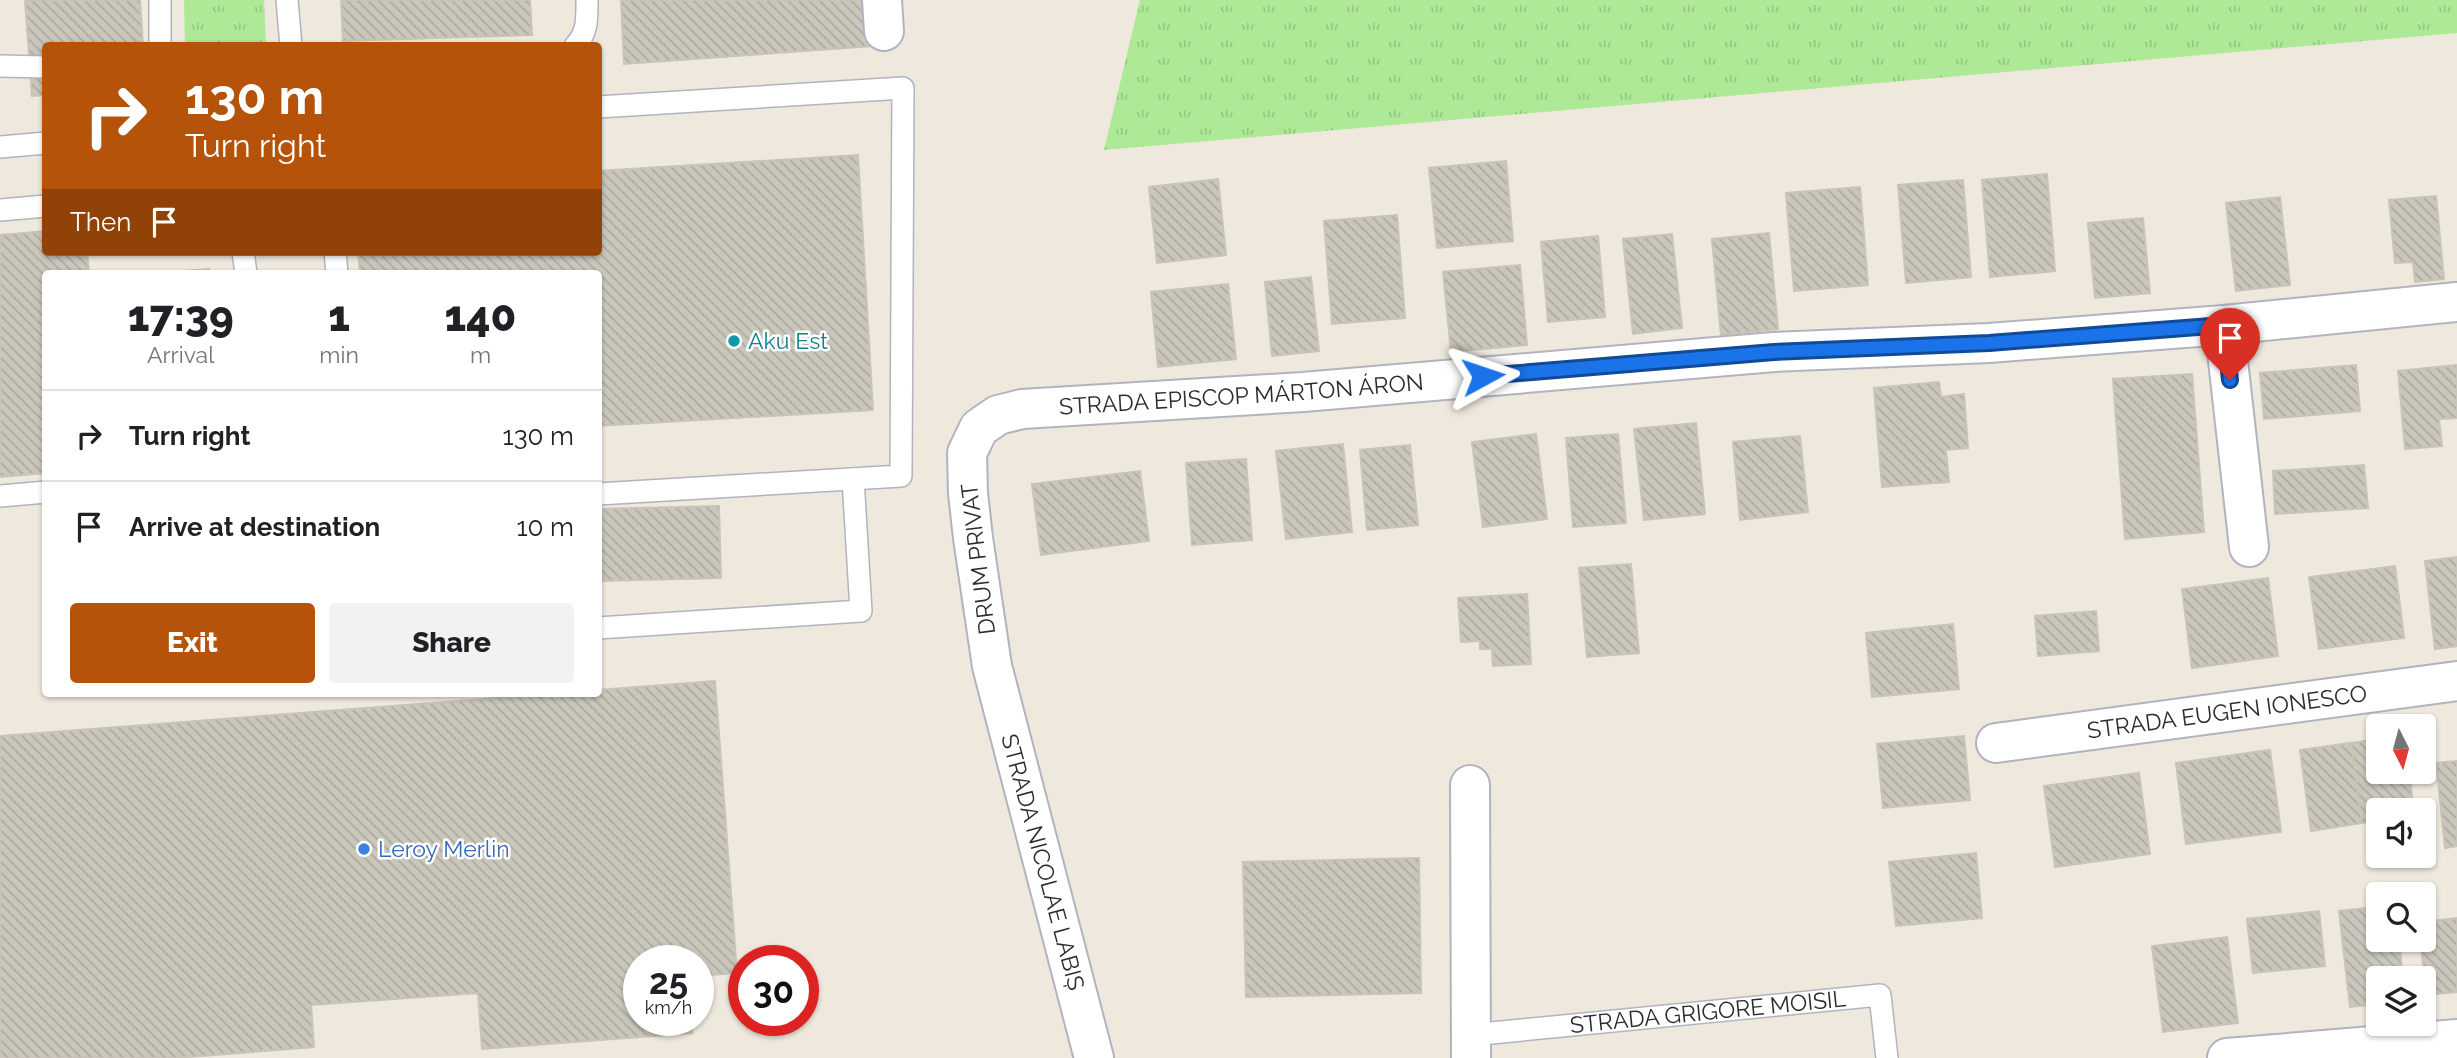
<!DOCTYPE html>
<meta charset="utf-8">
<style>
body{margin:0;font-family:Raleway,sans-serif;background:#f2f2f2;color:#202124;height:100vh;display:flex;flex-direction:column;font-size:26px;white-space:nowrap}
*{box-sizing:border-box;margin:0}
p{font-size:23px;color:#757577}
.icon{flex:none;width:38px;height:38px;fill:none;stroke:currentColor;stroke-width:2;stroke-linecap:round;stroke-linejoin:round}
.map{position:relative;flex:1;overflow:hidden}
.panel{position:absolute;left:42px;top:270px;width:560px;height:427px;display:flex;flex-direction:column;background:#fff;border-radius:7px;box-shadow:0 2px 5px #0004}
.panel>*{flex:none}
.top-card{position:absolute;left:42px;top:42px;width:560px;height:214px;border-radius:7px;box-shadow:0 2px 5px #0004;background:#b45309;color:#fff;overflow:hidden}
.needle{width:46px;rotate:174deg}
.fabs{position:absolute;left:2366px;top:714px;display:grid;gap:14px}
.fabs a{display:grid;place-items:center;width:70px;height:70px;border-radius:7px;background:#fff;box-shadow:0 2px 5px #0004;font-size:35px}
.speed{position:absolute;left:623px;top:945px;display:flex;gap:14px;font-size:35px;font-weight:700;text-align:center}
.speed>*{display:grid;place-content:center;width:91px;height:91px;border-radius:50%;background:#fff;box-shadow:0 2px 5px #0004;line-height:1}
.speed small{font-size:18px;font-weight:400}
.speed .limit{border:10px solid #d22;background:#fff;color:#111}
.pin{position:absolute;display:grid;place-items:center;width:60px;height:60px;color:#fff;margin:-72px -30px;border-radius:50% 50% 50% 0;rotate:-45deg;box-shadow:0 0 7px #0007}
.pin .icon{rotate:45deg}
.me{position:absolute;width:77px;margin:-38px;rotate:85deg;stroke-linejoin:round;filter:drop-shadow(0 0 5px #0008)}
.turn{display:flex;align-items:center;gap:24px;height:147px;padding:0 28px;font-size:32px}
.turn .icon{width:91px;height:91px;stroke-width:2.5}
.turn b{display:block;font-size:49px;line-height:60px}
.then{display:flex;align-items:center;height:66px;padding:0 28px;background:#0003;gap:14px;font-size:26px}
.eta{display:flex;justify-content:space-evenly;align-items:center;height:119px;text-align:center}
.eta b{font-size:42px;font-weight:800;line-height:49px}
.button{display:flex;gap:14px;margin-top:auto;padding:14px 28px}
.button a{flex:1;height:80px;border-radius:7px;background:#b45309;color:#fff;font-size:28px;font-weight:800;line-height:80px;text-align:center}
.button a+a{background:#f2f2f2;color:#202124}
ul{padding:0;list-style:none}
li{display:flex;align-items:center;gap:21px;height:91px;padding:0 28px;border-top:2px solid #e0e0e0}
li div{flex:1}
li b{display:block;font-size:26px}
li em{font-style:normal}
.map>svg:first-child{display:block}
.grass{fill:url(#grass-tufts)}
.building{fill:url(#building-back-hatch);stroke:#cac4b6;stroke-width:2}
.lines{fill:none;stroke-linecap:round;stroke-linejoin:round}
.service-casing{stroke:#b1b3c0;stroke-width:24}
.minor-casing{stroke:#b1b3c0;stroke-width:42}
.service{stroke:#fff;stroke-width:21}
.minor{stroke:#fff;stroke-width:38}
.route-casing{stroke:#114b97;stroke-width:18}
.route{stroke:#1a73e8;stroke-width:12}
.culture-dot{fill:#0f9aa8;stroke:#fff;stroke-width:2.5}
.shop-dot{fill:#3f7fe0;stroke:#fff;stroke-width:2.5}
.labels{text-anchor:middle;stroke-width:5;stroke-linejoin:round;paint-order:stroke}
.culture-label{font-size:23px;fill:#0d838f;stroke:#fff;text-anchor:start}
.street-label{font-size:23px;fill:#2c2c2c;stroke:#fff}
.shop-label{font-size:23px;fill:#366cbe;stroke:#fff;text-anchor:start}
</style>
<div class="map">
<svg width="2457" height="1058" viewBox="0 0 2457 1058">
<defs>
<pattern id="grass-tufts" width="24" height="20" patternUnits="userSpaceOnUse" patternTransform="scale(1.75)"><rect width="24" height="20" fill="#ade996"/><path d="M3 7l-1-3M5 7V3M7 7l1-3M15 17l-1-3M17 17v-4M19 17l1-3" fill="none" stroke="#95c881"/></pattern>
<pattern id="building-back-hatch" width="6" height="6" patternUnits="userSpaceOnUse" patternTransform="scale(1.75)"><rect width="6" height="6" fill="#c9c6bb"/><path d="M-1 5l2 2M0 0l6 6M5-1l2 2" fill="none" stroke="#adaaa1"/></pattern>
</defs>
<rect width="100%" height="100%" fill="#eee8dd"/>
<path class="grass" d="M184 0H264L266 45H185Z
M1140 0H2457V33L1104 150Z"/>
<path class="building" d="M25 0H140L143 46H46V95L32 96Z
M341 0H530L532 35 343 41Z
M621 0H868L873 46 624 64Z
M858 155 873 410 598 426V273H360L358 252H598V171Z
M1506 161 1513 241 1437 248 1429 168Z
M2047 174 2055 271 1990 277 1982 180Z
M1218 179 1226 255 1157 263 1149 187Z
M1963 180 1971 277 1906 283 1898 185Z
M1860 187 1868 285 1794 291 1786 193Z
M2436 196 2444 279 2415 282 2413 262 2395 263 2389 200Z
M2280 197 2290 285 2236 291 2226 203Z
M1397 215 1405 318 1332 324 1324 221Z
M2143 218 2150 293 2095 298 2088 223Z
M46 231V252H87L89 273H46V473L0 477V235Z
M1769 233 1778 329 1721 335 1712 239Z
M1672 234 1682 328 1633 334 1623 239Z
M1598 236 1605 317 1548 322 1541 242Z
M1520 265 1527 345 1451 352 1443 272Z
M209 269V273H157Z
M1311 277 1319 351 1272 356 1265 282Z
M1228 284 1236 359 1158 367 1151 292Z
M2356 365 2360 411 2264 419 2260 373Z
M2457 365V418L2439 419 2442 446 2405 449 2398 371Z
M2192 374 2204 532 2125 539 2113 379Z
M1939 382 1941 397 1964 394 1968 448 1946 450 1949 482 1882 487 1874 388Z
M1696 423 1705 514 1644 520 1634 429Z
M1536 434 1547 519 1483 527 1472 442Z
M1618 434 1626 523 1573 527 1566 438Z
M1800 436 1808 512 1740 520 1733 442Z
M1343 444 1352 532 1286 539 1276 451Z
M1410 445 1418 525 1367 530 1360 450Z
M1246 459 1252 540 1192 545 1186 463Z
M2364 465 2368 508 2275 514 2273 471Z
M1140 471 1149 541 1041 555 1032 484Z
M719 506 721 578 598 581V509Z
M2457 557V646L2435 649 2425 561Z
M1631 564 1639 653 1587 657 1579 568Z
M2395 566 2404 638 2319 649 2309 577Z
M2268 578 2278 656 2192 668 2182 589Z
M1527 594 1531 664 1493 666 1492 649H1480V641L1461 642 1458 598Z
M2096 611 2099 651 2038 656 2035 616Z
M1953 624 1959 689 1872 697 1866 633Z
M715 681 737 973 698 976V961H639V1020H691L692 1033 482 1049 478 993 311 1005 314 1047 176 1058H0V736L563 693H598V690Z
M1964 736 1970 800 1883 808 1877 744Z
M2378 739V772H2409L2414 810H2378V821L2362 823 2351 743Z
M2351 743 2362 823 2311 831 2300 750Z
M2270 750 2281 832 2186 844 2176 763Z
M2457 761V846L2445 848 2436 763Z
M2139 773 2150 854 2055 867 2044 786Z
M1976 853 1982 918 1896 926 1889 862Z
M1419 858 1421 993 1246 997 1243 862Z
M2378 907V940H2399L2403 978H2378V1004L2350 1007 2339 911Z
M2319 911 2325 966 2253 973 2247 919Z
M2457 918V992L2427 995 2420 940H2424V922Z
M2227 937 2238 1023 2163 1032 2152 946Z"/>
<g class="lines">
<defs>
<g id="service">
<path d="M160 0V46"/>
<path d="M287 0 291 46"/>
<path d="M575 46C588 33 587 17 587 0"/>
<path d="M0 66 46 67"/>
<path d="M598 107 903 88 901 476 598 494"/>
<path d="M0 147 46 143"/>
<path d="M0 210 46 206"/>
<path d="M243 252 246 273"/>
<path d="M335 252 337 273"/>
<path d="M0 496 46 492"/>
<path d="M598 628 861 611 853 479"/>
<path id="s1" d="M1471 1035 1880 995 1887 1058"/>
</g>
<g id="minor">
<path d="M882 0 884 31"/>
<path d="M2224 325 2249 547"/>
<path id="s2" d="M1996 743 2457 681"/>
<path d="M1470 785 1471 1058"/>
<path id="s3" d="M1094 1058 992 666 973 538 968 493 967 453 979 428 998 415 1022 409 1303 392 1774 352 1989 343 2224 325 2457 302"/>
<path d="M2227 1058 2457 1039"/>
</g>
</defs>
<use href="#service" class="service-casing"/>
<use href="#minor" class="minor-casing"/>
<use href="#service" class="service"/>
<use href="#minor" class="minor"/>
</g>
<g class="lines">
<defs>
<path id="route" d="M1483 376 1774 352 1989 343 2224 325 2230 380"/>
</defs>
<use href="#route" class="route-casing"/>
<use href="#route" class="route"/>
</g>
<circle class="culture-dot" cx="734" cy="341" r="7"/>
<circle class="shop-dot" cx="364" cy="849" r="7"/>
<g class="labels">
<g class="culture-label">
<text x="748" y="349">Aku Est</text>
</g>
<g class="street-label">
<text dy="8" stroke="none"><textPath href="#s3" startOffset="915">STRADA EPISCOP MÁRTON ÁRON</textPath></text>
<text transform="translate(978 559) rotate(-97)" y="8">DRUM PRIVAT</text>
<text dy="8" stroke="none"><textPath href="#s2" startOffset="233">STRADA EUGEN IONESCO</textPath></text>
<text transform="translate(1043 862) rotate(75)" y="8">STRADA NICOLAE LABIȘ</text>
<text dy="8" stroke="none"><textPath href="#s1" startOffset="238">STRADA GRIGORE MOISIL</textPath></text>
</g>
<g class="shop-label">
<text x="378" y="857">Leroy Merlin</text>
</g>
</g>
</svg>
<div class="fabs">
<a><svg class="needle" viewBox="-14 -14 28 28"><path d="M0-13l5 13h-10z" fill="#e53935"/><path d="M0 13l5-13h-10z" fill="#757577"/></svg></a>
<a><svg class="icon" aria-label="sound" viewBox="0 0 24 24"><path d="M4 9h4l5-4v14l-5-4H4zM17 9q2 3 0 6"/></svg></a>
<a><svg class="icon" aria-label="search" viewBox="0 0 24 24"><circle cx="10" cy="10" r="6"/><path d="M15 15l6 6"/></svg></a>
<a><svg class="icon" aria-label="layers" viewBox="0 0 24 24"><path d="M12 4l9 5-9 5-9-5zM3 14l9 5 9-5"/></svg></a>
</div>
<div class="speed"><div>25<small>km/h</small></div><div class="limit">30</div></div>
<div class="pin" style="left:2230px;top:380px;background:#d93025"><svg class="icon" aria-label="arrive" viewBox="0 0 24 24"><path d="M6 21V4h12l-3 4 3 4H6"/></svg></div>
<svg class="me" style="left:1483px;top:376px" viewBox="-20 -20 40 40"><path d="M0-17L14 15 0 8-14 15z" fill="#1a73e8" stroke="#fff" stroke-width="4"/></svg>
<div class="top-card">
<div class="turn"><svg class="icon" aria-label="right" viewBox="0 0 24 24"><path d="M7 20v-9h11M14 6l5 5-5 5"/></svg><div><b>130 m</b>Turn right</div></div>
<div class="then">Then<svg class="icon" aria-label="arrive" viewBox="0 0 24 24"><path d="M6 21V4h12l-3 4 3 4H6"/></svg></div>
</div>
<section class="panel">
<div class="eta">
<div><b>17:39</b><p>Arrival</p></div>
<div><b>1</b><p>min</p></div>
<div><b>140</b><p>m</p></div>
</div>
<ul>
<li><svg class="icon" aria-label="right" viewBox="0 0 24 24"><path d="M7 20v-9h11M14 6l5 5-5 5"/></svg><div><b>Turn right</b></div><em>130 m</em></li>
<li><svg class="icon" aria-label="arrive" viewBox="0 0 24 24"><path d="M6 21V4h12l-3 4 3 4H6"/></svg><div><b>Arrive at destination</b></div><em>10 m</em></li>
</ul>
<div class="button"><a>Exit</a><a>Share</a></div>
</section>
</div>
